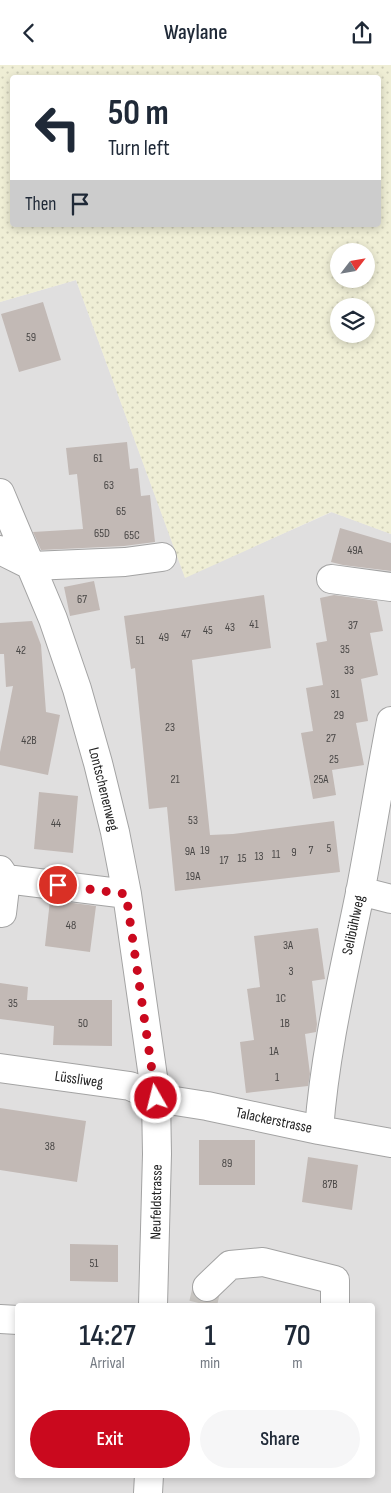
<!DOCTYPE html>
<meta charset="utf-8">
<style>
body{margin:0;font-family:"Sofia Sans Condensed",sans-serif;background:#f6f6f7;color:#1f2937;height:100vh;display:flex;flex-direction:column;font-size:19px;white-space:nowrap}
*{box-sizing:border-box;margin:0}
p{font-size:16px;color:#747a83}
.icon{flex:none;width:28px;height:28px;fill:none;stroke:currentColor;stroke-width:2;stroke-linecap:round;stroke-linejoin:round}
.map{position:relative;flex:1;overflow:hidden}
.drawer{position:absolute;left:15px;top:1238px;width:360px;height:175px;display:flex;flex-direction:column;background:#fff;border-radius:5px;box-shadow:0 2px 8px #0003}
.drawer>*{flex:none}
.hud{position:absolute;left:10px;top:10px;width:371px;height:152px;border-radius:5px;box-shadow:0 2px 8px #0003;background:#fff;color:#1f2937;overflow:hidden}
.needle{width:32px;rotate:59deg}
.fabs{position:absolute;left:330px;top:178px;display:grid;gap:10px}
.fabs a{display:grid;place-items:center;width:45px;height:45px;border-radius:50%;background:#fff;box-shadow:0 2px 8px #0003;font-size:25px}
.pin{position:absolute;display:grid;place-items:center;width:42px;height:42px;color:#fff;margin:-21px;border:2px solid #fff;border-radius:50%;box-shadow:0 1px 5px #0007}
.me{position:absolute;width:55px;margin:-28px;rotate:352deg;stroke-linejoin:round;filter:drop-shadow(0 0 4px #0008)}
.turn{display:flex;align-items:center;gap:18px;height:105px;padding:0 15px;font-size:22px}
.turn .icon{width:65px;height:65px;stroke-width:2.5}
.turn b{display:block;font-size:35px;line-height:42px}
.then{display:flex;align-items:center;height:48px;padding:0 15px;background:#0003;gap:10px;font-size:19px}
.eta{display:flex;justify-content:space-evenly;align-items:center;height:85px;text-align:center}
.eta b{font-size:30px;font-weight:600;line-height:35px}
.primary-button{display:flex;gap:10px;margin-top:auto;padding:10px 15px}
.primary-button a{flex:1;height:58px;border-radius:30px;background:#ca091e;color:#fff;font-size:20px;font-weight:600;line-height:58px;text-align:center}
.primary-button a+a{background:#f6f6f7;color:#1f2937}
header{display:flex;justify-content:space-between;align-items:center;height:65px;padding:0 15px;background:#fff;font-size:22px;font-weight:600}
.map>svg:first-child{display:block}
.residential{fill:#e0dfdf;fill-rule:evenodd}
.farmland{fill:url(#farmland-dots);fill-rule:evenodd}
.building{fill:#c2b9b5}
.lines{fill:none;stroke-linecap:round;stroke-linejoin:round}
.minor-tunnel{stroke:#c8c5c1;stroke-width:28;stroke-dasharray:28 14;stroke-linecap:butt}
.minor-casing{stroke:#a3a3a3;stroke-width:30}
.minor{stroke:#fff;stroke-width:28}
.route{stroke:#ca091e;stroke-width:9;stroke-dasharray:0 16.2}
.labels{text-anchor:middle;stroke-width:5;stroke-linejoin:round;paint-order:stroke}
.number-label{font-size:12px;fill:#4a4847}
.street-label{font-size:15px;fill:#222;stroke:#fff}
</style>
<header><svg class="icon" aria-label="back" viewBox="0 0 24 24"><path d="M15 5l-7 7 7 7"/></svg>Waylane<svg class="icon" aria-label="share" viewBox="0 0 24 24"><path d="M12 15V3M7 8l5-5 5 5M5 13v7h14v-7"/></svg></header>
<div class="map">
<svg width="391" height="1428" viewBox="0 0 391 1428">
<defs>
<pattern id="farmland-dots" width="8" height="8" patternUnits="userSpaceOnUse" patternTransform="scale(1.25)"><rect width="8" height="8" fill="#efeed5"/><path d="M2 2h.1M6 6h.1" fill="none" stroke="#cdccb7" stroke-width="1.8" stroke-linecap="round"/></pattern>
</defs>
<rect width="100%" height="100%" fill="#f1eee9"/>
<path class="residential" d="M76 215 185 512 332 447 391 469V1428H0V237ZM18 1240H372V1410H18Z"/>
<path class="farmland" d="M0 0H391V469L331 447 185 513 76 215 0 237ZM12 12H379V160H12ZM339 186H366V214H339ZM339 241H366V269H339Z"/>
<path class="building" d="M43 237 61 295 19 307 1 249Z
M127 377 130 404 138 403 141 431 150 430 155 477 124 481 41 485 33 467 83 464 77 409 69 410 66 383Z
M340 463 391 478V506L343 500 331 497Z
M94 516 100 545 70 551 64 522Z
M264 530 271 583 192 595 210 770 233 769 334 756 340 807 175 826 167 742 149 744 135 603 131 604 124 551Z
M334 530 377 536 383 566 370 568 378 610 361 614 368 656 356 658 364 700 332 705 336 730 313 734 301 668 313 666 306 623 323 620 316 578 327 576 320 533Z
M32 556 41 580 46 647 60 650 48 710 0 700V687L13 621 6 622 4 589H0V558Z
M39 727 78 731 73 788 34 784Z
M50 835 96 841 90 887 45 881Z
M318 863 325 914 312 916 317 959 316 967 305 969 310 1009 308 1021 246 1028 240 977 254 975 247 924 260 922 254 871Z
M0 918 28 922 27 935H112V981L53 980 54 961 0 954Z
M0 1043 86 1056 77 1117 0 1105Z
M199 1075H255V1120H199Z
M308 1092 358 1100 352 1145 302 1137Z
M70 1179 118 1180V1217L70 1216Z"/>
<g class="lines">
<path class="minor-tunnel" d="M203 1239 207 1222"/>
<defs>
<path id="minor" d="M0 428 53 554 77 624 98 698 115 767 127 829 156 1033 157 1089 153 1240
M0 485 32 501 125 497 162 492
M331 514 391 522
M0 805 6 814 127 829
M360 826 391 834
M2 848 6 814
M0 1003 130 1021 156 1033 207 1041 319 1065 391 1078
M319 1065C325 985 344 907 360 828 371 771 380 713 391 656
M207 1222 230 1200 263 1197 335 1215V1240
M0 1254 18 1255
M148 1428 149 1410"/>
</defs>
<use href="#minor" class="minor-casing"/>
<use href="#minor" class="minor"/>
</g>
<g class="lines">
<path class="route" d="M58 820 126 829 156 1033"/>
</g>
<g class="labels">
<g class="number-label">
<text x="31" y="276">59</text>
<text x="98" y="397">61</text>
<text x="109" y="424">63</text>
<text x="121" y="450">65</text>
<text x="102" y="472">65D</text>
<text x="132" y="474">65C</text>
<text x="355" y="489">49A</text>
<text x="82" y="538">67</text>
<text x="254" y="563">41</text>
<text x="353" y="564">37</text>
<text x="230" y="566">43</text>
<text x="208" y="569">45</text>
<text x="186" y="573">47</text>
<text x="164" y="576">49</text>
<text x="140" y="579">51</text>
<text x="345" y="588">35</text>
<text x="21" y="589">42</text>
<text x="349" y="609">33</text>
<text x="335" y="633">31</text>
<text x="339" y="654">29</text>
<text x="170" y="666">23</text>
<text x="331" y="677">27</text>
<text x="29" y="679">42B</text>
<text x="334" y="698">25</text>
<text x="175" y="718">21</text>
<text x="321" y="718">25A</text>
<text x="193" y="759">53</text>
<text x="56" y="762">44</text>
<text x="329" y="787">5</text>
<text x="205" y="789">19</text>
<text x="311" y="789">7</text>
<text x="190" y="790">9A</text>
<text x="294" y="791">9</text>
<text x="276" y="793">11</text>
<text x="259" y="795">13</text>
<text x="242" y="797">15</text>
<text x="224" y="799">17</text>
<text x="193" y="815">19A</text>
<text x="71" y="864">48</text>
<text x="288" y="884">3A</text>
<text x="291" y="910">3</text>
<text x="281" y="937">1C</text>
<text x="13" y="942">35</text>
<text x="83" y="962">50</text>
<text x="285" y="962">1B</text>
<text x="274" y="990">1A</text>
<text x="277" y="1016">1</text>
<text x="50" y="1085">38</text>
<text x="227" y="1102">89</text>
<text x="330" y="1123">87B</text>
<text x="94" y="1202">51</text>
</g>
<g class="street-label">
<text transform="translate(104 724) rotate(76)" y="5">Lontschenenweg</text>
<text transform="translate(353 860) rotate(-78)" y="5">Selibühlweg</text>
<text transform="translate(79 1014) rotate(8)" y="5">Lüssliweg</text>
<text transform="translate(274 1055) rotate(12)" y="5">Talackerstrasse</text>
<text transform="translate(156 1137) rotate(-89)" y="5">Neufeldstrasse</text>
</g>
</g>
</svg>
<div class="fabs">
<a><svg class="needle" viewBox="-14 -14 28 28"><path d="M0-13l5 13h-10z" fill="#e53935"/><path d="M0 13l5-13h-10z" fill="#747a83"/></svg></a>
<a><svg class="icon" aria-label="layers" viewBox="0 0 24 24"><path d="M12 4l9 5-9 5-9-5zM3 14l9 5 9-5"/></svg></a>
</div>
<div class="pin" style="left:58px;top:820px;background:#d93025"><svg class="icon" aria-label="arrive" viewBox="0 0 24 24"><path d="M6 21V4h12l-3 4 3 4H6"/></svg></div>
<svg class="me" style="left:156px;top:1033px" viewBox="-20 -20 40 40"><circle r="17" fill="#ca091e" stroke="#fff" stroke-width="3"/><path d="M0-11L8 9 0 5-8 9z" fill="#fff"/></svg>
<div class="hud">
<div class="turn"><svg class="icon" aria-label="left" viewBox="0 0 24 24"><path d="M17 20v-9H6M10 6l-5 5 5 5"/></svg><div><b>50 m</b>Turn left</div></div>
<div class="then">Then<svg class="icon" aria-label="arrive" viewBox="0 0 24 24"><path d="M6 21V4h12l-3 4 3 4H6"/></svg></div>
</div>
<section class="drawer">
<div class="eta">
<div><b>14:27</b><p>Arrival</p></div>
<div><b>1</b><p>min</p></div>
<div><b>70</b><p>m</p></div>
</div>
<div class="primary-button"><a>Exit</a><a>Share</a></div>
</section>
</div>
